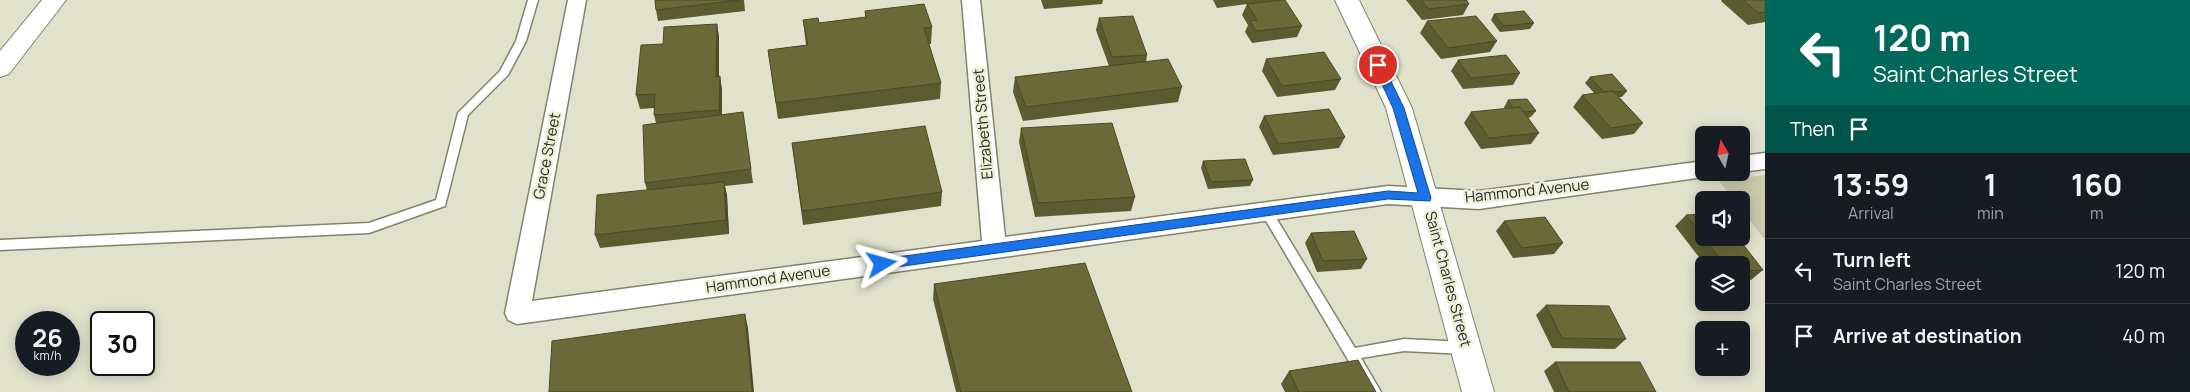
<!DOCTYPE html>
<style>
body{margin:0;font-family:Manrope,sans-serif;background:#242831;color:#f1f3f6;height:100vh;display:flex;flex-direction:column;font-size:19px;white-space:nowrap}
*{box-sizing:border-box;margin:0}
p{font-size:16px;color:#9ea1a6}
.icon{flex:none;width:28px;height:28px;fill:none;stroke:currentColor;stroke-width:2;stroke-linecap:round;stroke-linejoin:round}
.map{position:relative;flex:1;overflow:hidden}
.panel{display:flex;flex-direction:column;background:#171b24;width:425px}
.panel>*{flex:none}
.hud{background:#00695c;color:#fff;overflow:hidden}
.needle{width:32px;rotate:351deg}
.tools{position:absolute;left:1695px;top:126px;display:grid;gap:10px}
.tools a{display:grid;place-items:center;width:55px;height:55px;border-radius:8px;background:#171b24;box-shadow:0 2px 12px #0003;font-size:25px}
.speed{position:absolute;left:15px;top:311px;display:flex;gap:10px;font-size:25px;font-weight:700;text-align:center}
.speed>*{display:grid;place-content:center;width:65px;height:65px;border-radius:50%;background:#171b24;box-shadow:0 2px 12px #0003;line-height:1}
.speed small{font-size:12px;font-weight:400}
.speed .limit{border:2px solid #111;border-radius:8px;background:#fff;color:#111}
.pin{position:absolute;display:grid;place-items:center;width:42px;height:42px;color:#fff;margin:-21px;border:2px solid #fff;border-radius:50%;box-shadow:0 1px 5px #0007}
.me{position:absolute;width:55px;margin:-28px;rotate:82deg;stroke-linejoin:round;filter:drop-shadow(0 0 4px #0008)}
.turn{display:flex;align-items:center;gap:18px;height:105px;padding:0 25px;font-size:22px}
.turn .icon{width:65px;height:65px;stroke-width:2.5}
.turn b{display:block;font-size:35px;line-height:42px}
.then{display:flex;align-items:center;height:48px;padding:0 25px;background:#0003;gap:10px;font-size:19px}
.eta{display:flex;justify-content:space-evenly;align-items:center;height:85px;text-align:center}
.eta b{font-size:30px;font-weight:700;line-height:35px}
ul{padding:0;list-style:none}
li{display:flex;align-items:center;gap:15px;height:65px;padding:0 25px;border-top:1px solid #363941}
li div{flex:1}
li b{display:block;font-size:19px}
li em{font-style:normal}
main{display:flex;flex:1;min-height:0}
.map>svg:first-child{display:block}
.green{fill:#c8c9a9}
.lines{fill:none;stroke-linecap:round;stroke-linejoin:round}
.service-casing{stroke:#82826f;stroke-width:3}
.minor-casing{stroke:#82826f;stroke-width:3}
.tertiary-casing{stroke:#82826f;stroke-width:2}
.secondary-casing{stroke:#82826f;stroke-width:2}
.service{fill:#fff;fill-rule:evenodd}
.minor{fill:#fff;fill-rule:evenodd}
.tertiary{fill:#fff;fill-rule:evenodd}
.secondary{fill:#fff;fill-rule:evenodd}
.wall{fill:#5b5b30}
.shaded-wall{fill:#4a4a27}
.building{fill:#6a6a38;stroke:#4a4a27}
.route{fill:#1a73e8;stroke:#114b97}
.labels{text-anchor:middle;stroke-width:5;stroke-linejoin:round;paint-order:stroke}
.street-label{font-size:15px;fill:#292921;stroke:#eeefd9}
</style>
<main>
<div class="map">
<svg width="1765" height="392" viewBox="0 0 1765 392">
<rect width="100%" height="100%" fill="#e1e2cc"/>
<path class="green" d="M1765 175V240L1741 209V200H1734L1719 181Z"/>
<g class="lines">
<defs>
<path id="service" d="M528 0H538L526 41 508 75 468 115 445 206 369 233 0 250V240L369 223 436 200 458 113 500 71 516 41Z
M1266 207 1270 208 1355 348 1404 339 1465 342 1469 344 1471 348 1469 352 1465 354 1404 351 1361 358 1381 392H1367L1262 214 1260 211 1262 208Z"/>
<path id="minor" d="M568 0H586L532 301 982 241 962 0H980L1005 237 1388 186 1479 191 1704 161V172H1713L1704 177 1479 209 1388 204 517 324 508 320 505 313Z
M1765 153V169L1741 172V156Z"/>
<path id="tertiary" d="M42 0H66L9 74 0 77V51Z"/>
<path id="secondary" d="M1335 0H1359L1412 108 1494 392H1462L1386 108Z"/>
</defs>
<use href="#service" class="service-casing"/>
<use href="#minor" class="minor-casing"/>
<use href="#tertiary" class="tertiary-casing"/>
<use href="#secondary" class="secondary-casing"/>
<use href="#service" class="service"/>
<use href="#minor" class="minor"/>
<use href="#tertiary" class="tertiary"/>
<use href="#secondary" class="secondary"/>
</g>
<path class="wall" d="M655 0H744L745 11 658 21 656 10Z
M1041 0H1103L1102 4 1044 9Z
M1213 0H1281L1302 26 1297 37 1252 43 1245 32 1248 25 1242 15 1247 4 1217 8Z
M1406 0H1470H1467L1469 4 1463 15 1422 20Z
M1722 0H1765V22L1748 25 1721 1Z
M865 11 932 27 931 44H929L941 83 940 99 778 119 768 50 806 45 803 20 819 23 865 17Z
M1494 14 1534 23 1530 29 1500 32 1491 20Z
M1099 18 1147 55 1146 62 1182 87 1178 102 1023 121 1013 92 1015 77 1109 66 1096 30Z
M1427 21 1497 41 1490 52 1441 59 1420 33Z
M717 24 719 38V76H720L722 91V115L743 112 753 183 725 186 727 196 729 234 600 248 595 235 647 190 645 183 656 123 654 115V108L640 109 636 95 663 44Z
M1266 59 1341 79 1335 90 1277 97 1262 71Z
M1458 60 1520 73 1513 85 1463 89 1451 71Z
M1590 77 1627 91 1622 97H1619L1643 123 1634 134 1602 139 1573 107 1582 95 1594 93 1585 83Z
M1508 100 1536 111 1531 117 1528 118 1539 133 1531 144 1481 149 1464 123 1471 112 1505 109 1504 107Z
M1264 116 1345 137 1339 148 1273 155 1259 127Z
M1021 128 1135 197 1131 211 1035 217 1019 142Z
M792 143 942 192 941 206 803 225Z
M1203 161 1253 180 1250 186 1208 189 1201 168Z
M1686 215 1763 270 1751 280 1741 281V265H1705L1675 226Z
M1504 221 1563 243 1554 254 1513 258 1496 231Z
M1311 233 1367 259 1361 269 1317 272 1305 243Z
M934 284 1132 392H956L933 299Z
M1546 305 1626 339 1615 349 1552 348 1536 315Z
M1555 362 1656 392H1554L1544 371Z
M1289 371 1376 392H1285L1281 384Z"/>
<path class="shaded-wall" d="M717 24 719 38 718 91 716 77Z
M720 76 722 91 721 124 719 110Z
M724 182 727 196 729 234 726 220Z
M745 314 748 328 754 392H752Z"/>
<path class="building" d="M655 0H739L656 10Z
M1282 0H1285L1302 26 1256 31 1250 21 1257 20 1247 4Z
M1421 0H1466L1469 4 1429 9Z
M1743 0H1765V12L1758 13Z
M924 4 932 27 924 28 941 83 776 103 768 50 808 45 803 20 818 18 819 23 866 17 865 11Z
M1524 11 1534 23 1504 26 1494 14Z
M1133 16 1147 55 1112 57 1099 18Z
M1476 16 1497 41 1448 48 1427 21Z
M717 24 716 77 720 76 719 110 654 115 655 94 636 95 641 45 663 44 664 27Z
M1324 52 1341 79 1282 86 1266 59Z
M1506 55 1520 73 1471 78 1458 60Z
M1168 59 1182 87 1026 107 1015 77Z
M1612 74 1627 91 1614 92 1613 91 1604 92 1590 77Z
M1613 91 1643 123 1611 128 1582 95Z
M1527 99 1536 111 1524 112 1520 107 1513 108 1508 100Z
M1520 107 1539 133 1489 138 1471 112Z
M1329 109 1345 137 1278 144 1264 116Z
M743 112 751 169 645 183 643 125Z
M1112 123 1135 197 1038 203 1021 128Z
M925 126 942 192 802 211 792 143Z
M1245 159 1253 180 1211 182 1203 161Z
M724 182 726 220 595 235 597 195Z
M1704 214V237L1686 215Z
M1545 217 1563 243 1522 248 1504 221Z
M1354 231 1367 259 1323 261 1311 233Z
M1704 238H1738L1763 270 1741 271V265H1725Z
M1085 263 1132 392H961L934 284Z
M1546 305 1609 306 1626 339 1562 338Z
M745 314 752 392H549L552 341Z
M1358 360 1376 392H1299L1289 371Z
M1555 362H1640L1656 392H1569Z"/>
<path class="route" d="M1378 61 1383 65 1404 108 1431 198 1430 201 1388 199 882 269 877 267 875 264 877 260 882 259 1388 191 1418 193 1393 108 1373 65Z"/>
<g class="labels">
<g class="street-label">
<text transform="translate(983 124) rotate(-95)" y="5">Elizabeth Street</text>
<text transform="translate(547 156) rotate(-79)" y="5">Grace Street</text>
<text transform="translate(1527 191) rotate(-6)" y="5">Hammond Avenue</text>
<text transform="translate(768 279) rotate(-8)" y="5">Hammond Avenue</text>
<text transform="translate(1448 279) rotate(75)" y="5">Saint Charles Street</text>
</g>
</g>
</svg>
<div class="tools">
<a><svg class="needle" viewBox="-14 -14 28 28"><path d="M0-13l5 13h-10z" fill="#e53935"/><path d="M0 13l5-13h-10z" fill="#9ea1a6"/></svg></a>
<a><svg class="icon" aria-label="sound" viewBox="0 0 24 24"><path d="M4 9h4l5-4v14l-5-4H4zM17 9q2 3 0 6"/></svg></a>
<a><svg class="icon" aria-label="layers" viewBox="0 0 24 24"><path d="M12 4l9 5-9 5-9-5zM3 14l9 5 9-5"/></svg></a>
<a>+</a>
</div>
<div class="speed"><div>26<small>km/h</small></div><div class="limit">30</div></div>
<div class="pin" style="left:1378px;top:65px;background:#d93025"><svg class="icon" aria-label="arrive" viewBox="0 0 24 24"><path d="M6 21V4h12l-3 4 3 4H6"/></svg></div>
<svg class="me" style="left:882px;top:264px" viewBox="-20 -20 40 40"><path d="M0-17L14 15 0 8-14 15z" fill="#1a73e8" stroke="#fff" stroke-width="4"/></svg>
</div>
<section class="panel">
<div class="hud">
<div class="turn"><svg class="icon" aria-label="left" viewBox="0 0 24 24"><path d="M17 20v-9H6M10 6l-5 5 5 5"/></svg><div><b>120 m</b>Saint Charles Street</div></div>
<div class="then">Then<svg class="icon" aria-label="arrive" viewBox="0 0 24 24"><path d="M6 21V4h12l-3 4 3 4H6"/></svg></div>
</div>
<div class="eta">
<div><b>13:59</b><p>Arrival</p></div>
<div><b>1</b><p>min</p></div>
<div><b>160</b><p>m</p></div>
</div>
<ul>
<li><svg class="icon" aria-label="left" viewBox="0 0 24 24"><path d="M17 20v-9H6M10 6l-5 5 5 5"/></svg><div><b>Turn left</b><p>Saint Charles Street</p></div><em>120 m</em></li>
<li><svg class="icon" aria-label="arrive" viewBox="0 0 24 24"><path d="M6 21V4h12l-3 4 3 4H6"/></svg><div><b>Arrive at destination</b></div><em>40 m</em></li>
</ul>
</section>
</main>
